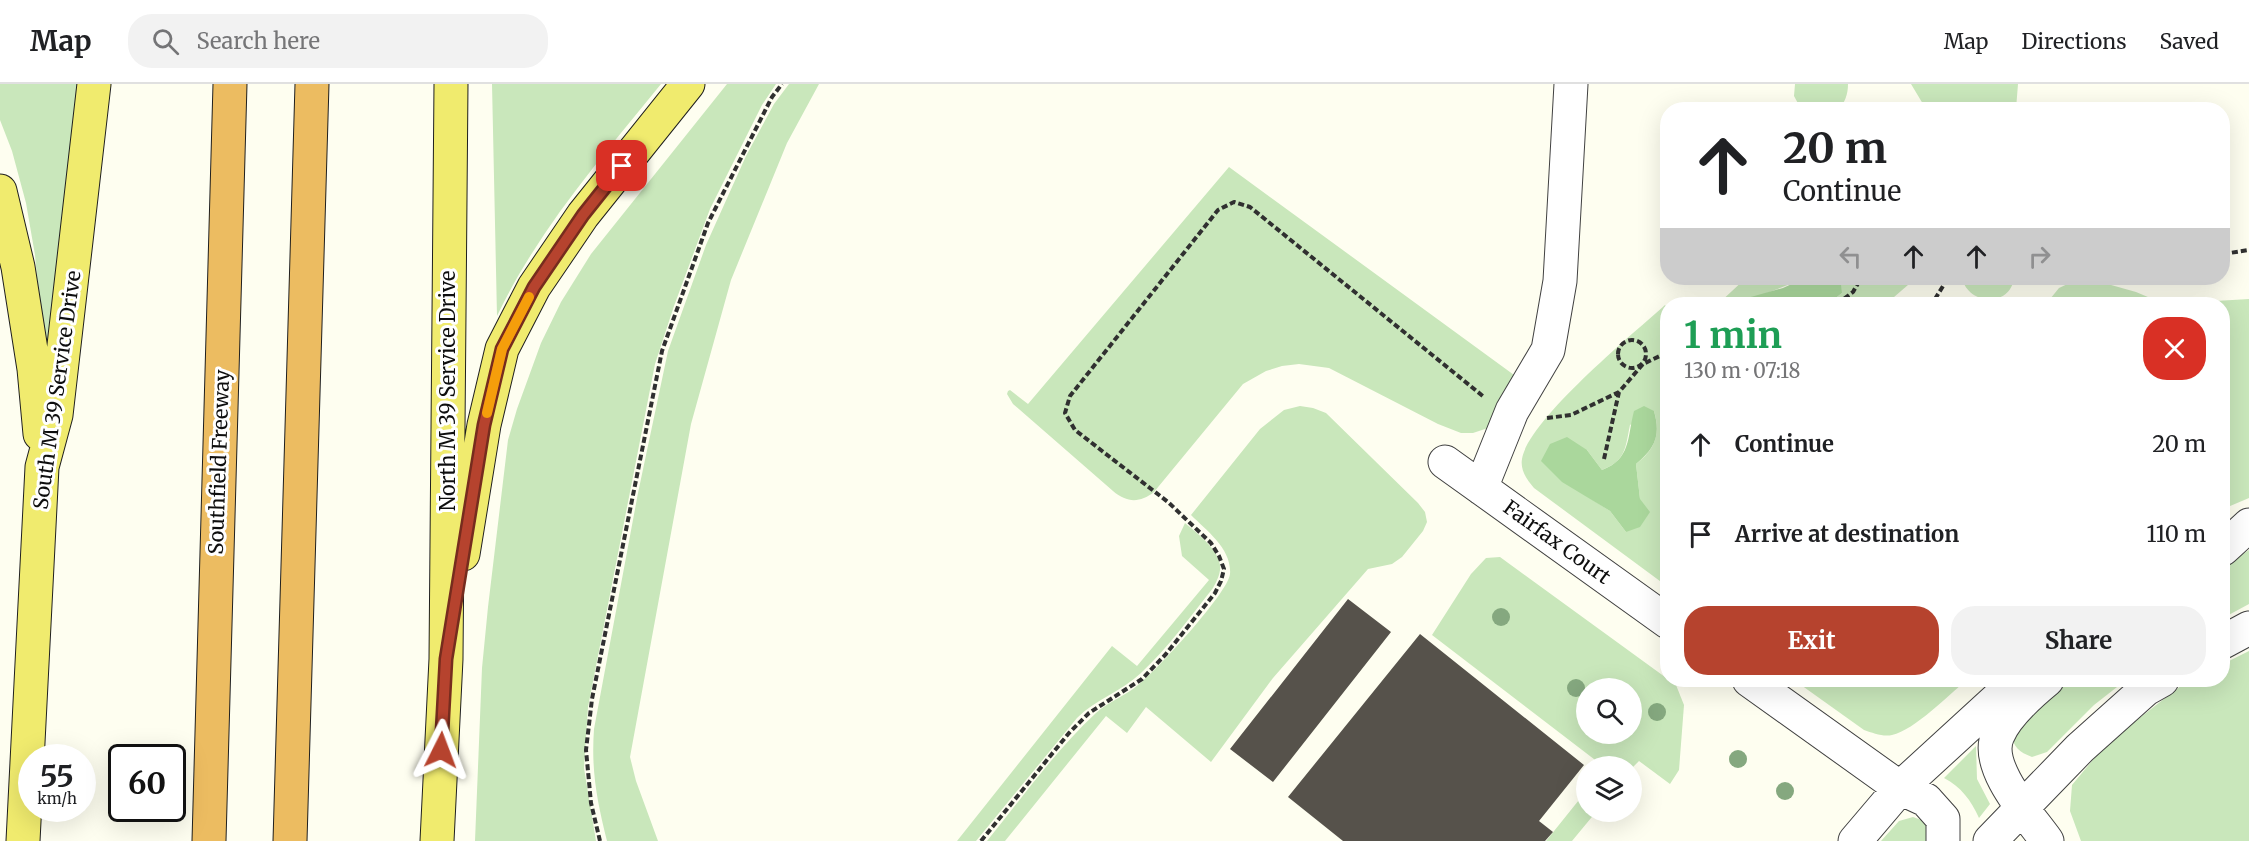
<!DOCTYPE html>
<meta charset="utf-8">
<style>
body{margin:0;font-family:Merriweather,serif;background:#f2f2f2;color:#202124;height:100vh;display:flex;flex-direction:column;font-size:22px;white-space:nowrap}
*{box-sizing:border-box;margin:0}
p{font-size:20px;color:#757577}
.icon{flex:none;width:33px;height:33px;fill:none;stroke:currentColor;stroke-width:2;stroke-linecap:round;stroke-linejoin:round}
.map{position:relative;flex:1;overflow:hidden}
.drawer{position:absolute;left:1660px;top:213px;width:570px;height:390px;display:flex;flex-direction:column;background:#fff;border-radius:24px;box-shadow:0 6px 24px #0002}
.drawer>*{flex:none}
.banner{position:absolute;left:1660px;top:18px;width:570px;height:183px;border-radius:24px;box-shadow:0 6px 24px #0002;background:#fff;color:#202124;overflow:hidden}
.buttons{position:absolute;left:1576px;top:594px;display:grid;gap:12px}
.buttons a{display:grid;place-items:center;width:66px;height:66px;border-radius:50%;background:#fff;box-shadow:0 6px 24px #0002;font-size:30px}
.speed{position:absolute;left:18px;top:660px;display:flex;gap:12px;font-size:30px;font-weight:700;text-align:center}
.speed>*{display:grid;place-content:center;width:78px;height:78px;border-radius:50%;background:#fff;box-shadow:0 6px 24px #0002;line-height:1}
.speed small{font-size:15px;font-weight:400}
.speed .limit{border:3px solid #111;border-radius:9px;background:#fff;color:#111}
.pin{position:absolute;display:grid;place-items:center;width:51px;height:51px;color:#fff;margin:-26px;border-radius:12px;box-shadow:0 3px 9px #0006}
.me{position:absolute;width:66px;margin:-33px;rotate:3deg;stroke-linejoin:round;filter:drop-shadow(0 0 4px #0008)}
.turn{display:flex;align-items:center;gap:21px;height:126px;padding:0 24px;font-size:27px}
.turn .icon{width:78px;height:78px;stroke-width:2.5}
.turn b{display:block;font-size:42px;line-height:51px}
.lanes{display:flex;align-items:center;height:57px;padding:0 24px;background:#0003;justify-content:center;gap:30px;direction:ltr}
.lanes .off{opacity:.35}
.round{display:grid;place-items:center;flex:none;width:63px;height:63px;border-radius:24px;background:#f2f2f2}
.headline{display:flex;align-items:center;justify-content:space-between;height:102px;padding:0 24px}
h1{font-size:36px;font-weight:700;line-height:45px;color:#1e9e55}
.primary-button{display:flex;gap:12px;margin-top:auto;padding:12px 24px}
.primary-button a{flex:1;height:69px;border-radius:24px;background:#b6432e;color:#fff;font-size:24px;font-weight:700;line-height:69px;text-align:center}
.primary-button a+a{background:#f2f2f2;color:#202124}
ul{padding:0;list-style:none}
li{display:flex;align-items:center;gap:18px;height:90px;padding:0 24px}
li div{flex:1}
li b{display:block;font-size:22px}
li em{font-style:normal}
header{display:flex;align-items:center;gap:36px;box-sizing:border-box;height:84px;padding:0 30px;background:#fff;border-bottom:2px solid #e0e0e0}
header strong{font-size:28px}
nav{display:flex;gap:33px;margin-inline-start:auto;font-size:21px}
.search{width:420px;height:54px;background:#f2f2f2;display:flex;align-items:center;gap:15px;box-sizing:border-box;padding:0 21px;border-radius:24px;color:#757577;font-size:22px}
.map>svg:first-child{display:block}
.green{fill:#c9e7bb;fill-rule:evenodd}
.forest{fill:#aad79c}
.building{fill:#56524b}
.lines{fill:none;stroke-linecap:round;stroke-linejoin:round}
.minor-casing{stroke:#414141;stroke-width:35}
.major-casing{stroke:#1f1f1f;stroke-width:35}
.highway-casing{stroke:#1f1f1f;stroke-width:35}
.path{stroke:#303030;stroke-width:4;stroke-dasharray:6 3;stroke-linecap:butt}
.minor{stroke:#fff;stroke-width:33}
.major{stroke:#f0eb6e;stroke-width:33}
.highway{stroke:#ecbc61;stroke-width:33}
.tree{fill:#85a87f}
.route-casing{stroke:#762c1e;stroke-width:15}
.route{stroke:#b6432e;stroke-width:10}
.slow{stroke:#f59e0b;stroke-width:10}
.labels{text-anchor:middle;stroke-width:6;stroke-linejoin:round;paint-order:stroke}
.street-label{font-size:20px;fill:#0e0e0e;stroke:#fff}
</style>
<header>
<strong>Map</strong>
<div class="search"><svg class="icon" aria-label="search" viewBox="0 0 24 24"><circle cx="10" cy="10" r="6"/><path d="M15 15l6 6"/></svg>Search here</div>
<nav><a>Map</a><a>Directions</a><a>Saved</a></nav>
</header>
<div class="map">
<svg width="2249" height="757" viewBox="0 0 2249 757">
<rect width="100%" height="100%" fill="#fefef0"/>
<path class="green" d="M0 0H80L47 311 35 171 26 119 12 67 0 36Z
M492 0H661C601 74 538 146 497 232Z
M727 0H776L762 21 710 125 674 222 655 280 588 623 584 684 596 757H475L482 584 488 523 508 356 517 325 541 259 561 218 591 170Z
M789 0H819L787 59 731 196 691 340 630 673 636 697 658 757H607C597 717 591 687 594 645L638 409 668 267 706 161 746 72 774 20Z
M1795 0H1848C1848 10 1845 18 1839 25H1801L1794 12Z
M1911 0H2018L2016 25H1926Z
M1229 83 1525 299 1491 343 1473 349H1461L1438 340 1329 284 1299 280 1282 282 1266 287 1243 300 1154 408C1140 419 1127 419 1113 407L1013 320 1007 310 1008 307 1010 306 1028 320Z
M1746 194H1805L1762 211 1726 220H1718Z
M1841 194H1916L1886 220H1828L1842 209Z
M1962 194H2014C2010 224 1968 221 1962 194Z
M2076 196 2104 199 2136 208 2155 216 2182 219 2249 215V414L2223 425V220H2046L2059 204Z
M1665 221 1668 225V503L1534 404C1527 396 1520 386 1522 375 1528 336 1633 250 1665 221ZM1654 327C1661 351 1655 365 1636 380L1640 415 1626 448 1610 427 1588 413 1587 366 1602 386C1626 376 1625 365 1630 341Z
M1300 322 1313 324 1326 329 1418 419 1425 428 1427 438 1423 447 1402 473 1392 480 1368 485 1273 594 1211 678 1146 623 1127 649 1106 632 1005 757H987C1022 714 1055 667 1096 629 1108 618 1125 612 1138 601 1156 587 1228 509 1230 490 1232 465 1207 447 1191 431L1260 345 1284 326Z
M1185 439C1197 449 1218 465 1220 481 1221 489 1217 497 1213 504 1190 533 1168 564 1141 589 1122 607 1096 615 1077 634L976 757H957L1112 562 1137 582 1209 496 1182 472 1179 452Z
M2249 466V520L2223 534V483Z
M1500 473 1676 601 1684 621 1679 686 1670 700 1639 677 1632 684V682H1603L1432 551 1471 490 1486 474ZM1587 604H1632V650H1587Z
M2249 567V757H2081L2070 727 2072 701 2106 660 2182 601 2192 596H2223V580Z
M1794 596H1967C1948 611 1915 646 1892 651 1883 653 1873 649 1864 646Z
M2059 596H2126L2094 621 2047 668 2032 673C2019 668 2013 663 2012 650Z
M1976 662 1977 695 1990 720 1979 734C1971 716 1961 703 1944 694Z
M1587 706V728H1596L1572 757H1546Z
M1913 733 1927 738 1932 757H1881L1899 737Z"/>
<path class="forest" d="M1805 194H1841L1842 209 1828 220H1726L1783 204Z
M1644 322 1654 327C1661 352 1655 364 1636 380L1640 415 1650 428 1640 443 1626 448 1610 427 1562 398 1541 377 1550 360 1567 353 1587 366 1602 386C1631 375 1627 354 1634 327Z"/>
<path class="building" d="M1348 515 1391 548 1273 698 1230 665Z
M1420 550 1584 681 1539 737 1553 748 1545 757H1343L1288 713Z"/>
<g class="lines">
<defs>
<path id="minor" d="M1445 378 1668 538
M1481 404 1512 327 1548 266 1560 197 1571 0
M2223 465 2249 441
M2223 558 2249 544
M1749 596 1900 704 1926 716 1943 735V757
M2047 596C2030 610 2007 630 1998 651 1983 682 2030 733 2047 757
M1855 757 1900 704 2018 596
M1990 757 2080 664 2146 605 2162 596"/>
<path id="major" d="M0 107 18 183 34 285 40 350
M463 470 484 341 502 265 534 203 583 131 688 0
M23 757 42 383 56 331 94 0
M437 757 446 575 451 0"/>
<path id="highway" d="M209 757 230 0
M290 757 312 0"/>
</defs>
<use href="#minor" class="minor-casing"/>
<use href="#major" class="major-casing"/>
<use href="#highway" class="highway-casing"/>
<path class="path" d="M2223 170 2249 166
M1935 215 1948 194
M1837 220 1853 208 1861 194
M1840 220H1853
M1618 270a14 14 0 1 1 28 0a14 14 0 1 1-28 0Z
M1547 334 1571 331 1619 308 1643 280 1668 268
M1604 375 1619 308
M600 757 591 719 586 666 592 615 662 267 708 139 772 13 782 0
M981 757 1069 649 1089 629 1142 595 1166 570 1215 509 1221 497 1224 485 1219 472 1211 459 1168 418 1075 346 1065 329 1070 312 1218 126 1234 118 1250 123 1484 313"/>
<use href="#minor" class="minor"/>
<use href="#major" class="major"/>
<use href="#highway" class="highway"/>
</g>
<g class="tree">
<circle cx="1501" cy="533" r="9"/>
<circle cx="1576" cy="604" r="9"/>
<circle cx="1657" cy="628" r="9"/>
<circle cx="1738" cy="675" r="9"/>
<circle cx="1785" cy="707" r="9"/>
</g>
<g class="lines">
<defs>
<path id="route" d="M441 666 446 575 484 341 502 265 534 203 583 131 622 82"/>
</defs>
<use href="#route" class="route-casing"/>
<use href="#route" class="route"/>
<path class="slow" d="M487 329 502 265 529 213"/>
</g>
<g class="labels">
<g class="street-label">
<text transform="translate(57 306) rotate(-82)" y="7">South M 39 Service Drive</text>
<text transform="translate(448 307) rotate(-90)" y="7">North M 39 Service Drive</text>
<text transform="translate(219 378) rotate(-88)" y="7">Southfield Freeway</text>
<text transform="translate(1557 458) rotate(36)" y="7">Fairfax Court</text>
</g>
</g>
</svg>
<div class="buttons">
<a><svg class="icon" aria-label="search" viewBox="0 0 24 24"><circle cx="10" cy="10" r="6"/><path d="M15 15l6 6"/></svg></a>
<a><svg class="icon" aria-label="layers" viewBox="0 0 24 24"><path d="M12 4l9 5-9 5-9-5zM3 14l9 5 9-5"/></svg></a>
</div>
<div class="speed"><div>55<small>km/h</small></div><div class="limit">60</div></div>
<div class="pin" style="left:622px;top:82px;background:#d93025"><svg class="icon" aria-label="arrive" viewBox="0 0 24 24"><path d="M6 21V4h12l-3 4 3 4H6"/></svg></div>
<svg class="me" style="left:441px;top:666px" viewBox="-20 -20 40 40"><path d="M0-17L14 15 0 8-14 15z" fill="#b6432e" stroke="#fff" stroke-width="4"/></svg>
<div class="banner">
<div class="turn"><svg class="icon" aria-label="ahead" viewBox="0 0 24 24"><path d="M12 20V5M6 11l6-6 6 6"/></svg><div><b>20 m</b>Continue</div></div>
<div class="lanes"><svg class="icon off" aria-label="left" viewBox="0 0 24 24"><path d="M17 20v-9H6M10 6l-5 5 5 5"/></svg><svg class="icon" aria-label="ahead" viewBox="0 0 24 24"><path d="M12 20V5M6 11l6-6 6 6"/></svg><svg class="icon" aria-label="ahead" viewBox="0 0 24 24"><path d="M12 20V5M6 11l6-6 6 6"/></svg><svg class="icon off" aria-label="right" viewBox="0 0 24 24"><path d="M7 20v-9h11M14 6l5 5-5 5"/></svg></div>
</div>
<section class="drawer">
<div class="headline"><div><h1>1 min</h1><p>130 m · 07:18</p></div><a class="round" style="background:#d93025;color:#fff"><svg class="icon" aria-label="close" viewBox="0 0 24 24"><path d="M6 6l12 12M18 6L6 18"/></svg></a></div>
<ul>
<li><svg class="icon" aria-label="ahead" viewBox="0 0 24 24"><path d="M12 20V5M6 11l6-6 6 6"/></svg><div><b>Continue</b></div><em>20 m</em></li>
<li><svg class="icon" aria-label="arrive" viewBox="0 0 24 24"><path d="M6 21V4h12l-3 4 3 4H6"/></svg><div><b>Arrive at destination</b></div><em>110 m</em></li>
</ul>
<div class="primary-button"><a>Exit</a><a>Share</a></div>
</section>
</div>
